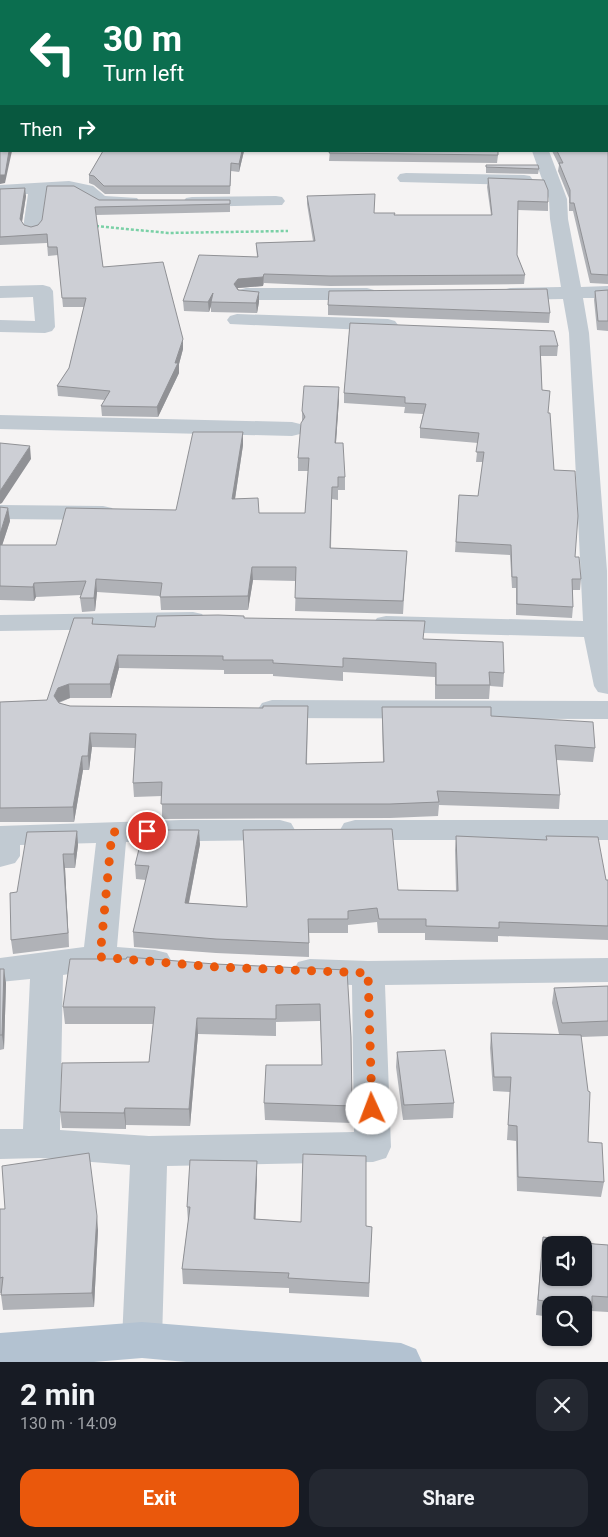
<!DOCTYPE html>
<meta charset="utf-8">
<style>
body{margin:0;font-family:Roboto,sans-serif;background:#242831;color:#f1f3f6;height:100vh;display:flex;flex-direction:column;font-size:19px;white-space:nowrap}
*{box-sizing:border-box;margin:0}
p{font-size:16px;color:#9ea1a6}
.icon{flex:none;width:28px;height:28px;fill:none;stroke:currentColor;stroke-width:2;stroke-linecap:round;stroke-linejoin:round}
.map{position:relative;height:1362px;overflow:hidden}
.sheet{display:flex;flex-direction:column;background:#171b24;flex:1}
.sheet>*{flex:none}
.guide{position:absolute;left:0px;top:0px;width:609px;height:152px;box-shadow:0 1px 4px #0004;background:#0b6e4f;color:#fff;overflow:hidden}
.controls{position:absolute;left:542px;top:1236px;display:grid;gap:10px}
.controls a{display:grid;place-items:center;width:50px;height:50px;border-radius:10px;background:#171b24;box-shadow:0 1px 4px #0004;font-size:25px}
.pin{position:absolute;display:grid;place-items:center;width:42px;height:42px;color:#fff;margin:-21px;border:2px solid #fff;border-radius:50%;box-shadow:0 1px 5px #0007}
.me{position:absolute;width:55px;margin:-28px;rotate:358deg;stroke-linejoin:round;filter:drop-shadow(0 0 4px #0008)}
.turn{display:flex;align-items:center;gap:18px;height:105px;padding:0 20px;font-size:22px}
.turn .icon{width:65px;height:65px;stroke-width:2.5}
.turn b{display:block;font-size:35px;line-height:42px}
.then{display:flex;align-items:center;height:48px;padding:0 20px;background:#0003;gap:10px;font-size:19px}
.round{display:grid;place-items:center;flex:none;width:52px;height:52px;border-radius:15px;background:#242831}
.summary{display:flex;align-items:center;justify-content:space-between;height:85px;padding:0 20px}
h1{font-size:30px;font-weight:700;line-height:38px}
.button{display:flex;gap:10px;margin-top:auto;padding:10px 20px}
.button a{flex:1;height:58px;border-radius:15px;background:#ea580c;color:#fff;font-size:20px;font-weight:700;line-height:58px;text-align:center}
.button a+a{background:#242831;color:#f1f3f6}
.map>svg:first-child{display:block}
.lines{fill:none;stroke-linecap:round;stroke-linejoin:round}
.path{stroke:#7ad0a6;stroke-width:2.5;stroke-dasharray:3 2;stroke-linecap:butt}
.minor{fill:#c1cad2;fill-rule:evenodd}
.major{fill:#b3c2d1;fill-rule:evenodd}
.wall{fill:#b0b2b7}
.shaded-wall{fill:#909195}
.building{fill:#cdcfd5;stroke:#909195;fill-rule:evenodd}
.route{stroke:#ea580c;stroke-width:9;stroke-dasharray:0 16.2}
</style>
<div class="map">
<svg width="608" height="1362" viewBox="0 0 608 1362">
<rect width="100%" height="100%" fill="#f5f3f3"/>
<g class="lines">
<path class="path" d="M96 226 168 233 288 231"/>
<path class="minor" d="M0 65 1 66V75H0Z
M532 151H549L567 199 568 219 581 287 608 286V298H583L589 333 607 571 608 694 598 692 594 686 584 637 386 632 377 630 373 624 377 618 386 616 583 621 569 333 563 299 510 300 503 298 500 294 503 290 510 288 561 287 550 219 549 199Z
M406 173 524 175 530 176 533 180 530 184 524 185 400 182 397 178 400 174Z
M69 181 93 186 105 196 137 198 140 202 137 206C129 208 102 209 94 205 88 202 85 195 78 193 68 190 57 192 46 193L41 228 38 232 32 234 26 232 23 228 28 194 0 195V185Z
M276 196 282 197 285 201 282 205 192 207 186 206 183 202 186 198 192 197Z
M43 285 50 287 53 291 55 327 52 331 45 333 0 332V320L35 321 33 297 0 298V286Z
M246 288H367L374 290 377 294 374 298 367 300H246L239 298 236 294 239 290Z
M237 314 388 319 395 321 398 325 395 329 388 331 230 324 227 320 230 316Z
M0 415 292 422 300 424 303 429 300 434 292 436 0 429Z
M0 505 103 506 112 508 115 513 112 518 103 520 0 519Z
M193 612 202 614 206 620 202 626 193 628 0 631V615Z
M272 700 608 701V719L272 718 262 715 258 709 262 703Z
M181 820H280L291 823 295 830 291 837 280 840 126 842 117 947 155 950 167 953 172 962 167 971 155 974 100 969 63 975 60 1130 149 1136 354 1132 352 985 310 983 298 980 293 971 298 962 310 959 368 961 608 958V982L385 985 391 1147 386 1158 373 1162 167 1166 162 1340 156 1353 142 1358 128 1353 122 1340 130 1165 41 1158 0 1159V1129H23L30 979 0 982V958L84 947 96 843 20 845V856L15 863 0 867V826Z
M355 820H608V840H355L344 837 340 830 344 823Z"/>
<path class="major" d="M142 1322 401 1343 416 1349 422 1362H186L142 1358 94 1362H0V1333Z"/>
</g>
<path class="wall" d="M608 40V284L590 283 573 211H569V198L558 171 559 165 552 151H608Z
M103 151H244L239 172 231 171 230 194H105L94 185 89 183V175Z
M330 151 498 155 497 163 329 161Z
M486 165 539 169 538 174 486 173Z
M488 178 548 202V211L518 210 517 255 525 275 524 284 330 286 264 283 263 286 238 288V289L259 302 257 313 211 312V306L209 312 184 311 183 301 257 257 256 243 313 241 307 204V196L374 213 394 215H491L487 187Z
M0 189 26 196 22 222 24 225 31 227 38 225 99 200H230V212L96 215 103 267 183 349 179 364V373L158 417 102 416 101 406 105 400 58 396 57 386 69 368 84 307H63L58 255 48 256 47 243 0 245Z
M608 290V331L597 330 594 300 595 291Z
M328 305 550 313 549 323 328 315Z
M350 323 558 346 557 356H541L542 390 548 413 554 470 575 557 581 579 580 590H573V607L572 618 516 615V588H512L510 555 455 552 459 495 478 496 483 462H476L478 443 420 438V428L423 414 404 413 405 407 344 403V393Z
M339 399 336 443 345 477V490H338V500L332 499 331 548 407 551 403 614 295 611 296 581 253 580 248 610H161L160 596 97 592 95 611 82 612 80 598 81 595 36 597 34 601 0 600V507L8 508 10 521 2 545H56L176 510 243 432V445L235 499 259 513H305L308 471H298V458L302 422V411Z
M93 618V624L155 627 244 618 424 639 504 673 503 687 490 686 489 699H435V677L343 672V681L273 676V674H224V670L119 668 111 698H70L59 703 70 706 263 708 308 706 307 764 383 762 382 721V707L491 716 595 748 593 762 556 760 560 795 559 809 439 805 438 816 390 818 162 819V796L134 797 133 783 135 748 92 747 89 770H83L74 822H0V702L47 700Z
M77 831 78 845 75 868H65L69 947 13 954 11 940 17 892Z
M456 836 546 840V836L606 880H608V940L498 936V942L425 940V933H378L377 922 348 925V933H309V957L216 953 134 947 133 932 146 880 136 879 135 865 200 844 189 903 246 907 398 890 456 891 455 850Z
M215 964 347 970 352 1106V1123L265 1120 264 1103 322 1065 320 1021 276 1022V1036L198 1034 190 1126 126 1125V1129L62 1128 60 1112 149 1062 153 1024H65L63 1007Z
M0 969 6 983 4 1049 0 1050Z
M608 986V1036L581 1037 588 1142 604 1182 601 1197 517 1191 516 1141 507 1140 510 1092 493 1091 490 1048 491 1033 559 1034 552 1003 554 988Z
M397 1052 454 1103 453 1118 403 1120 396 1067Z
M257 1176 255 1219 372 1227 369 1297 289 1293V1288L183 1284 182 1269 188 1222 187 1207Z
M0 1209 98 1230 94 1307 3 1310 1 1295V1293H0Z
M543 1237 595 1244 608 1245V1312L591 1311 590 1323 584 1322V1305H551V1317L536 1315Z"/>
<path class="shaded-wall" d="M1 24V32L0 34V26Z
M9 151H12L5 183 0 184V175Z
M242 151H244L239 172V164Z
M25 188 26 196 21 228 20 219Z
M264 274 263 286 238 288 234 294V284L238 279Z
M259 292V302L257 313 256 303Z
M213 293 211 306 209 312 208 302Z
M183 339V349L179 364V373L158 417 157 407 175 363Z
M339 387V399L335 456V443Z
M243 432V445L233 512 232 499Z
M30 446 31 459 2 503 0 504V491Z
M8 508 10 521 0 552V534Z
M252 567 253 580 248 610V596Z
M96 579 97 592 95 611 94 598Z
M34 583 36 597 34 601 33 587Z
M118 655 119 668 111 698 110 684Z
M69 684 70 698 59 702 55 710 54 696 58 688Z
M90 733 92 747 89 770 88 756Z
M82 756 83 770 74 822 73 807Z
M199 830 200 844 186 917 185 903Z
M77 831 78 845 75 868 74 854Z
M63 854 65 868 69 947 68 933Z
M4 969 6 983 4 1049 2 1035Z
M197 1018 198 1034 190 1126 189 1109Z
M125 1108 126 1125V1129L124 1113Z
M257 1161V1176L255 1234 254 1219Z
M97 1216 98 1230 94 1307 92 1293Z"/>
<path class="building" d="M0 0H572V1H1V24L0 26Z
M608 40V275L591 274 574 203H570V190L559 163H563L557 151H608Z
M0 75H1V151H9L5 175H0Z
M103 151H242L239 164 231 163 230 186H104L94 176 89 175Z
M330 151H498V155L329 153Z
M486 165H538L539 169 486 167Z
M488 178 544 180 548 190V202L518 201 517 255 525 275 330 276 264 274 263 277 238 279 234 284 238 290 259 292 256 303 211 302 213 293 208 302 183 301 199 255 258 257 256 243 315 241 307 196 375 194 374 213H395L394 215H492Z
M47 186H74L99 200H230V204L95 207 103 267 163 262 183 339 175 363H178L157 407 101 406 110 391 57 386 69 368 86 298H62L57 247H48L47 234 0 237V189L25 188 20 219 24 225 31 227 38 225 42 220Z
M547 289 550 313 328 305 329 291Z
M608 290V321H598L595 291Z
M350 323 554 331 558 346H540L542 390 550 391 548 413H550L554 470 575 471 578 516 575 557H579L581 579H572L573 607 517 604V577H512L511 545 456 542 459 495 478 496 484 452H476L479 433 420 428 426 404 405 403V397L344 393Z
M304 386 339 387 335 443H343L345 477H338V487H332L330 548 407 551 403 601 295 598 296 567H252L248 596 160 597 162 583 96 579 94 598H80L86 581 34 583 33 587 0 586V545H56L66 508 176 510 193 432H243L232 499 258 498 259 513H305L309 458H298L301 423 305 417 302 411Z
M0 443 30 446 0 491Z
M0 507 8 508 0 534Z
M218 615 244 616V618L425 621 423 639 503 642 504 673 489 672 490 685H436V663L343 658V667L273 663V660H223V656L118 655 110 684H69L58 688 54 696 59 703 70 706 263 708V706H308L306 764 384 762 382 707H491V716L593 722 595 748 555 745 560 795 437 791 439 802 390 804H161L162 782 133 783 136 734 90 733 88 756H82L73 807 0 808V702L47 700 74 618H93L92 624 155 627 157 616Z
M392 829 398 890 458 891 456 836 547 840 546 836 598 837 606 880H608V926L499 922V928L426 926V919H379L377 908 348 911V919H308L309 943 216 939 133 932 149 866 135 865 142 837 160 838V830H199L185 903 247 907 243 830Z
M77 831 74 854H63L68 933 11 940 10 893 17 892 27 832Z
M127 957 215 964 347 970 351 1037 352 1106 264 1103 266 1065H322L320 1004 276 1005V1019L197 1018 189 1109 125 1108 124 1113 60 1112 62 1063 149 1062 155 1007H63L70 959H126Z
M0 969H4L2 1035H0Z
M608 986V1021L562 1023 554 988Z
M491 1033 581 1035 588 1091 590 1092 588 1142 602 1143 604 1182 518 1177 517 1126 508 1125 511 1077H494Z
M445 1050 454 1103 404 1105 397 1052Z
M89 1153 97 1216 92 1293 1 1295 3 1277 0 1278V1209H5L2 1166Z
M303 1154 366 1156V1226L372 1227 369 1283 288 1278 289 1273 182 1269 190 1207H187L190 1160 257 1161 254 1219 301 1222Z
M543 1237 595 1244 608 1245V1297L592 1296V1308L584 1307V1305H570L538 1300ZM551 1245H584V1278H551Z"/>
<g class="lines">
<path class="route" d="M147 831 112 832 100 957 216 967 368 973 372 1109"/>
</g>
</svg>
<div class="controls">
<a><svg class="icon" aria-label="sound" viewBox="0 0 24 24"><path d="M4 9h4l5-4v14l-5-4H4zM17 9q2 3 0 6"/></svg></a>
<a><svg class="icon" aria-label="search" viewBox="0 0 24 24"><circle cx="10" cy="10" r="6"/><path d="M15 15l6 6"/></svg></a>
</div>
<div class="pin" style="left:147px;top:831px;background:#d93025"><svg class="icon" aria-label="arrive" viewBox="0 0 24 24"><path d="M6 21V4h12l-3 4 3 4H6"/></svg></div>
<svg class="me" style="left:372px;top:1109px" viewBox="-20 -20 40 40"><circle r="19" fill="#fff"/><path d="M0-13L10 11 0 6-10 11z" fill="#ea580c"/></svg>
<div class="guide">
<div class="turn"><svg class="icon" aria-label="left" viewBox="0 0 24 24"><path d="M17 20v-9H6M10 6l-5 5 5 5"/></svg><div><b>30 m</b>Turn left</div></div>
<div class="then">Then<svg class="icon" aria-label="right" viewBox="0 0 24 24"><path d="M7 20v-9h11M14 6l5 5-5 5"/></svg></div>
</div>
</div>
<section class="sheet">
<div class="summary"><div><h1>2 min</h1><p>130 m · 14:09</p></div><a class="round"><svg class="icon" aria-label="close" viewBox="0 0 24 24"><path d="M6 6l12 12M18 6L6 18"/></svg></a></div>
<div class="button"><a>Exit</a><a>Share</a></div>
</section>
